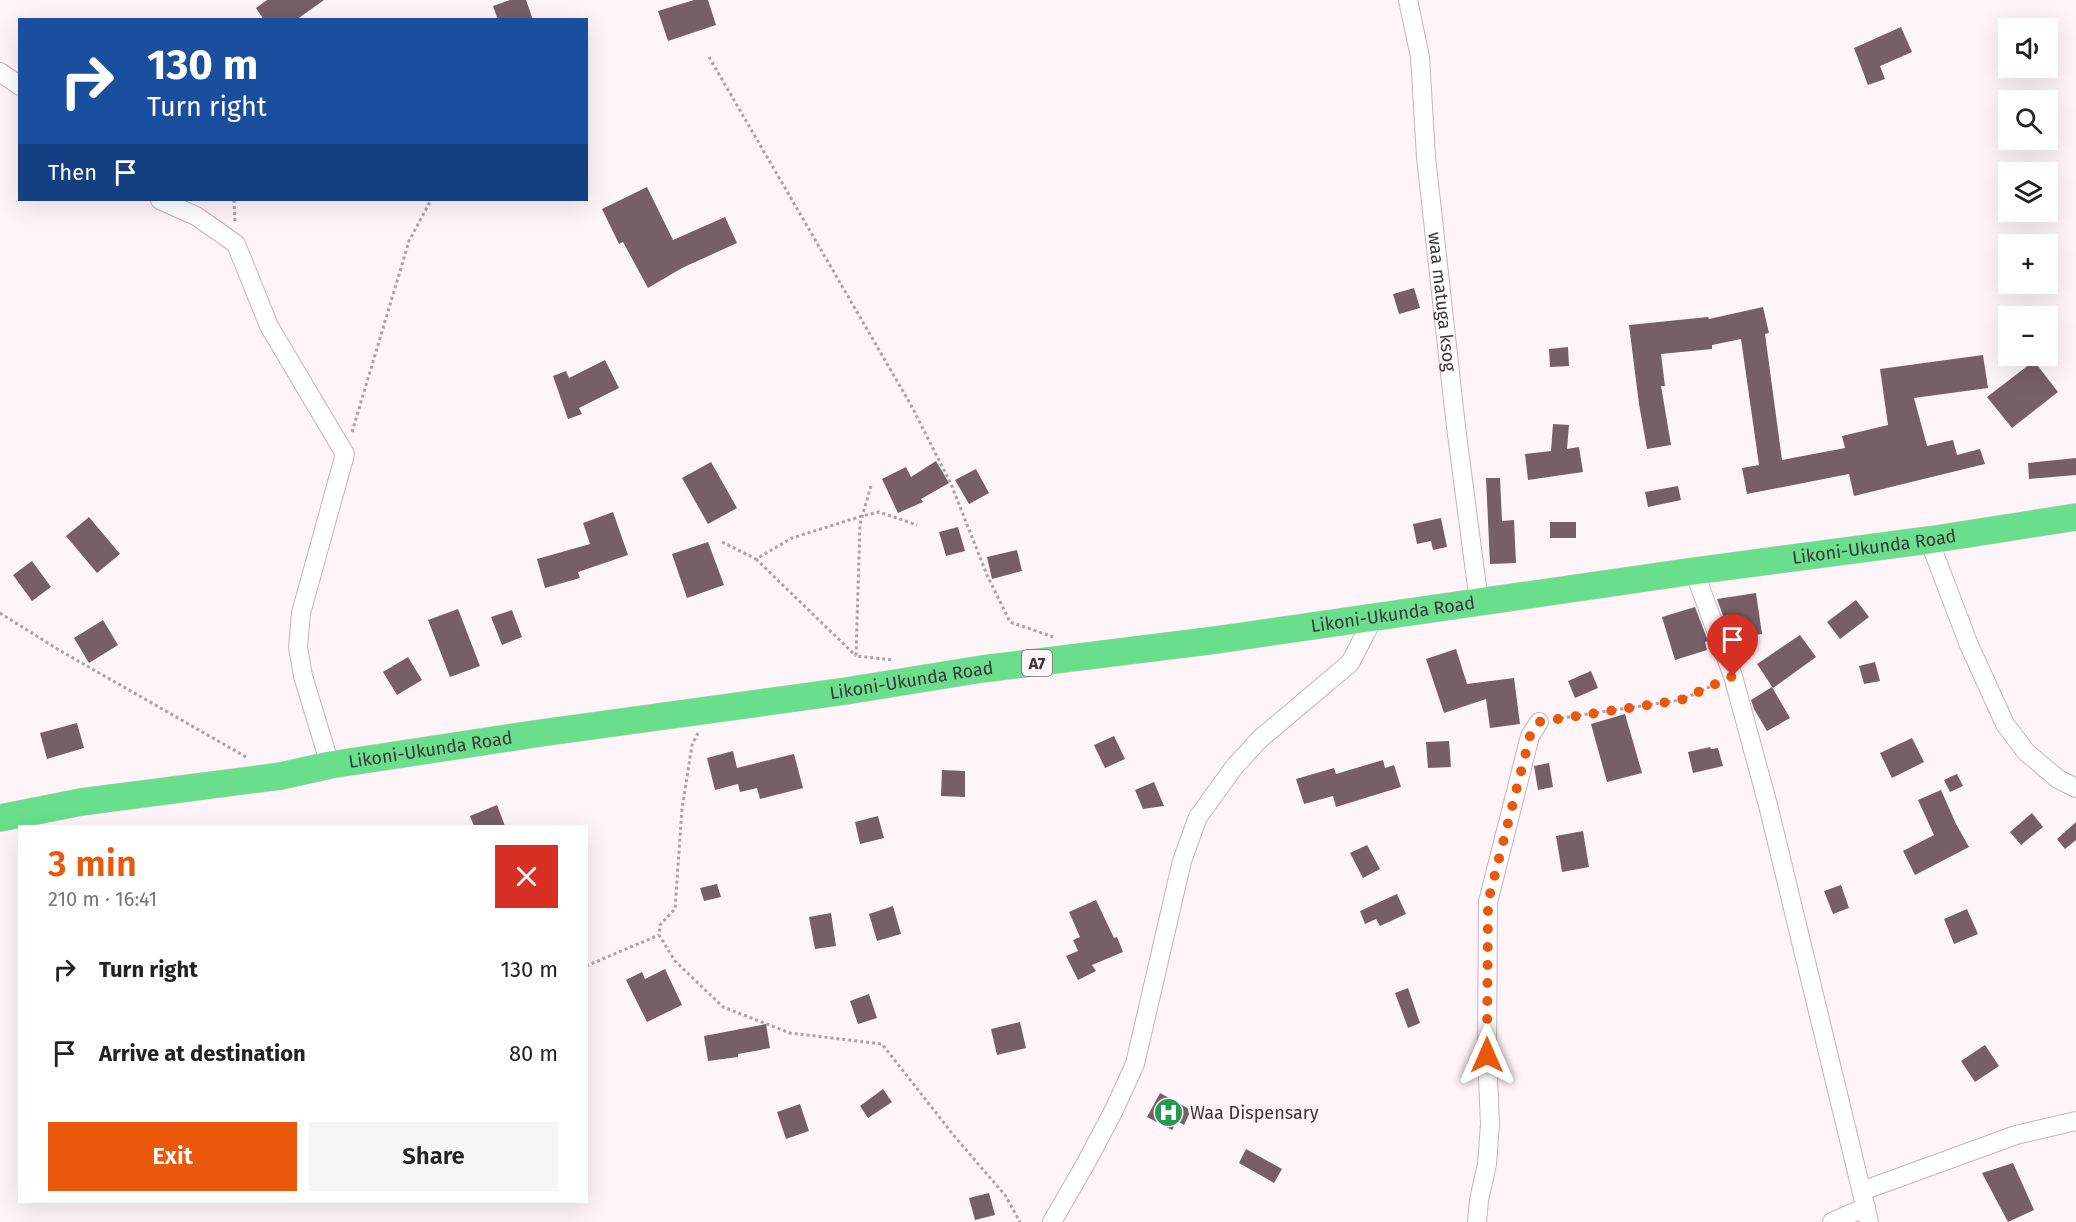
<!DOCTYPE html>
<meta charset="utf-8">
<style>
body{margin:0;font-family:"Fira Sans",sans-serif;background:#f6f6f6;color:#222;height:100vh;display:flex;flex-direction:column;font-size:22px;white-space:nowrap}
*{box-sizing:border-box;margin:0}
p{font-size:20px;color:#767676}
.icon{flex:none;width:33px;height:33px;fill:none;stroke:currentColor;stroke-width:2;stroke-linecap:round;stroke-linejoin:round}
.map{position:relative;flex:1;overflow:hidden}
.drawer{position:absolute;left:18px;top:825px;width:570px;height:378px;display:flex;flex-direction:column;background:#fff;border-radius:0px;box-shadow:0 6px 24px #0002}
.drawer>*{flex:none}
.top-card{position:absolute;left:18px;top:18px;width:570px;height:183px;border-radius:0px;box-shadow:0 6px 24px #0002;background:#1a4fa0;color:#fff;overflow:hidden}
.tools{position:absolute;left:1998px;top:18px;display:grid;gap:12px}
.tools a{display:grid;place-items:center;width:60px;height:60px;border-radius:0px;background:#fff;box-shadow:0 6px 24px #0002;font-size:30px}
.pin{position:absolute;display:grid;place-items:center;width:51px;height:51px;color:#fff;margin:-62px -26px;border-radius:50% 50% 50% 0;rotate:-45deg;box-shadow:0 0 6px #0007}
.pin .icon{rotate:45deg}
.me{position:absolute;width:66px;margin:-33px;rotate:0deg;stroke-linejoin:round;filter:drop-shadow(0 0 4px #0008)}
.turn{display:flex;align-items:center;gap:21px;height:126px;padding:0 30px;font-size:27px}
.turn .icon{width:78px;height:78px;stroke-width:2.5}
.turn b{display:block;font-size:42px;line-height:51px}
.then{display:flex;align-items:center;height:57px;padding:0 30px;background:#0003;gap:12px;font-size:22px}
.round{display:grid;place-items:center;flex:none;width:63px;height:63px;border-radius:0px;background:#f6f6f6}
.head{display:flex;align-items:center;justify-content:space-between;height:102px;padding:0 30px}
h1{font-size:36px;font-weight:600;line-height:45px;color:#ea580c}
.button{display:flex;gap:12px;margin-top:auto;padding:12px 30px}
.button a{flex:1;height:69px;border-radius:0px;background:#ea580c;color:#fff;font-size:24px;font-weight:600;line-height:69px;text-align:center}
.button a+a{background:#f6f6f6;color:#222}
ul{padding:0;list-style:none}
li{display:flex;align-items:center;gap:18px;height:84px;padding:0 30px}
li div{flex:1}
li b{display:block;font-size:22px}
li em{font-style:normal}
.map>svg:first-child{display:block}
.building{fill:#775f68}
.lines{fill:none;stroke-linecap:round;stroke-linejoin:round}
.minor-casing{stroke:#ccb2bb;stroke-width:20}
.highway-casing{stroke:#d5d2d3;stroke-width:28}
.path{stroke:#ada2a6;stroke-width:3;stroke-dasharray:3 3;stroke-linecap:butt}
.minor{stroke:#fff;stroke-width:18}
.highway{stroke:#69df8d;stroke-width:27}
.route{stroke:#ea580c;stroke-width:10;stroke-dasharray:0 18}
.labels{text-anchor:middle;stroke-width:6;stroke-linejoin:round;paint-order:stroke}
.shield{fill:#fff4f8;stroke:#786d71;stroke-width:1.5}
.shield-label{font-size:16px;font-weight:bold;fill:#3e3337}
.street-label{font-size:18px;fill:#3e3337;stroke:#fff4f8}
.poi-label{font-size:18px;fill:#3e3337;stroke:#fff4f8;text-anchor:start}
</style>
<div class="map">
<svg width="2076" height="1222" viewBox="0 0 2076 1222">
<rect width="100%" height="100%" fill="#fff4f8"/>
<path class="building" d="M267 0H324L296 20H264L256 8Z
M510 0H526L533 20H498L493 6Z
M694 0H708L716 25 668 41 658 11Z
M1901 27 1912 52 1880 66 1885 79 1868 85 1854 48Z
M647 187 673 240 725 217 737 243 682 268 648 288 623 242 619 244 602 209Z
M1414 288 1420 308 1399 314 1393 294Z
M1763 307 1769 333 1765 334 1782 460 1845 448 1842 436 1888 425 1880 369 1983 355 1988 388 1914 398 1927 446 1953 440 1957 455 1980 449 1985 464 1854 496 1849 474 1747 494 1742 468 1759 465 1741 339 1712 345V349L1661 354 1665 386H1661L1671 445 1647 449 1639 404 1629 325 1708 317 1709 319Z
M1568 347 1569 366 1550 367 1549 349Z
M605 360 619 388 579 408 582 414 568 419 553 376 566 371 569 378Z
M2034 361 2058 392 2012 428 1987 397Z
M1553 424 1569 425 1567 449 1579 447 1583 472 1528 480 1525 454 1551 451Z
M2076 458V475L2029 479 2028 463Z
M936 461 949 483 921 499 923 502 898 513 882 479 906 467 911 477Z
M711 462 737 508 708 524 682 478Z
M976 469 989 493 969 504 955 480Z
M1486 478H1500L1502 521 1514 520 1516 563 1490 564Z
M1678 486 1681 500 1648 507 1645 492Z
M613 512 628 555 578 572 580 578 545 588 537 559 590 544 583 523Z
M89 517 120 554 97 573 66 536Z
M1441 518 1447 547 1433 550 1431 541 1417 544 1413 524Z
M1550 522H1576V538H1550Z
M958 527 965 551 946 556 939 532Z
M708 542 724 585 687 598 672 554Z
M1017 550 1022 571 992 579 987 557Z
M32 561 51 587 32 601 13 575Z
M1756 593 1762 634 1731 638 1717 599Z
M1856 600 1869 617 1840 639 1827 622Z
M1695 607 1708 641 1705 642 1707 650 1675 660 1662 617Z
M458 609 480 666 450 677 428 620Z
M512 610 522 637 502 645 491 617Z
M103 620 118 645 89 663 74 638Z
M1800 635 1816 657 1773 688 1757 664Z
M1456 649 1467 684 1514 678 1520 724 1490 728 1486 699 1444 713 1426 659Z
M408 657 422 680 397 695 383 672Z
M1875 662 1880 681 1864 684 1859 666Z
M1591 671 1598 688 1575 698 1568 681Z
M1772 687 1790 718 1767 731 1754 709 1751 700Z
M1625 714 1642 773 1607 782 1591 724Z
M77 723 84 748 47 759 40 733Z
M1114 736 1125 759 1105 768 1094 745Z
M1912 738 1924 762 1892 778 1880 753Z
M1449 741 1451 767 1428 768 1426 742Z
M1710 747 1711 749 1718 748 1723 766 1693 773 1688 752Z
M733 751 737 768 794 754 803 788 760 799 757 788 740 792 738 784 715 790 707 758Z
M1383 760 1385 768 1394 765 1401 787 1336 807 1333 796 1304 804 1296 779 1334 768 1336 774Z
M1549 763 1553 787 1538 790 1534 766Z
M942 770 965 771V797L941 796Z
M1957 774 1963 786 1950 792 1944 780Z
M1154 782 1164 806 1143 809 1135 790Z
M1941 790 1956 824 1969 847 1915 875 1903 851 1934 835 1918 800Z
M497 805 505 826H474L470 816Z
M2032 813 2043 827 2021 845 2010 832Z
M878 816 884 838 860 844 855 822Z
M2076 822V840L2065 849 2057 839Z
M1583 831 1589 867 1562 872 1556 836Z
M1367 845 1380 869 1363 878 1350 853Z
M717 884 721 897 704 901 700 888Z
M1841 885 1849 908 1833 914 1824 891Z
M1397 894 1406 914 1380 926 1376 919 1365 924 1360 911Z
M1096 900 1114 938 1117 937 1123 952 1092 965 1096 971 1078 980 1066 956 1078 951 1073 940 1080 937 1069 912Z
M893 906 901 934 877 941 869 914Z
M1967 909 1978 934 1954 944 1944 919Z
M831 913 836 946 815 949 809 917Z
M665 969 682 1005 647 1022 626 980 642 972 645 979Z
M1408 988 1420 1023 1408 1028 1395 993Z
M869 994 877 1018 858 1024 850 1001Z
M1020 1022 1026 1048 997 1055 991 1029Z
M766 1024 770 1048 738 1054V1057L708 1061 704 1036Z
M1985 1045 1999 1066 1975 1082 1961 1061Z
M883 1089 892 1102 868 1118 860 1106Z
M1160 1093 1191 1110 1184 1125 1177 1121 1172 1130 1147 1117Z
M800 1104 809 1131 786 1139 777 1112Z
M1246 1149 1282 1169 1274 1183 1239 1163Z
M2013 1163 2034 1210 2008 1222 1982 1173Z
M989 1193 995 1215 975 1220 969 1198Z"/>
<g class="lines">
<defs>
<g id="minor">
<path id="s1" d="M1408 0 1420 57 1426 157 1456 427 1477 587 1475 603"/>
<path d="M0 72 20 86"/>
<path d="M160 200 196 216 236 244 269 326 345 454 301 613 298 647 303 676 330 765"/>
<path d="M1929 540 1969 645 2005 724 2026 752 2058 779 2076 788"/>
<path d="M1694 571 1733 676 1768 805 1869 1222"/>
<path d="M1862 1191 2016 1135 2076 1121"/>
<path d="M1052 1222 1086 1163 1114 1110 1135 1064 1182 861 1198 817 1235 766 1260 739 1350 663 1374 617"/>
<path d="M1477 1222 1479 1200 1487 1164 1490 1124 1487 1055 1488 902 1530 736 1539 722"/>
<path d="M1832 1222 1866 1207"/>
</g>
<g id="highway">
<path id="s2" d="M0 818 81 802 281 776 330 765 541 733 846 691 982 669 1216 640 1694 571 1929 540 2076 517"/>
</g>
</defs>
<use href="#minor" class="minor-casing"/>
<use href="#highway" class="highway-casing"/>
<path class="path" d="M709 57 911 405 951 484 987 575 1010 622 1053 637
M234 200 235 222
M352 432 409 241 431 200
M871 486 860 524 856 656 894 660
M722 542 756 559 792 538 862 516 879 512 917 525
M756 559 856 656
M0 613 59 650 248 758
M1555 719 1681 700 1718 683
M698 733 692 745 682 809 675 909 660 925 659 935 675 961 723 1007 790 1033 882 1044 955 1137 1005 1195 1020 1222
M586 966 659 935"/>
<use href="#minor" class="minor"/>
<use href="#highway" class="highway"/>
</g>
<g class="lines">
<path class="route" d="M1487 1055 1488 902 1530 736 1539 722 1681 700 1733 676"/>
</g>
<defs>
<symbol id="hospital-disc" viewBox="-11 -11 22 22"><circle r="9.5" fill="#279751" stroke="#fff4f8"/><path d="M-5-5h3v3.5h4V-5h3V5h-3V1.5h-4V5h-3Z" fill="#fff"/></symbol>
</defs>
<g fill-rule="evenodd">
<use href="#hospital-disc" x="1152" y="1096" width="33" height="33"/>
</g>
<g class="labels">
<rect class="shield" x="1022" y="650" width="30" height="26" rx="4.5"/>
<g class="shield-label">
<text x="1037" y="669">A7</text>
</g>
<g class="street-label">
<text dy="6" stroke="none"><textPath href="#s1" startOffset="304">waa matuga ksog</textPath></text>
<text dy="6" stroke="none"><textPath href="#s2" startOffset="1894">Likoni-Ukunda Road</textPath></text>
<text dy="6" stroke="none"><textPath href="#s2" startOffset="1408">Likoni-Ukunda Road</textPath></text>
<text dy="6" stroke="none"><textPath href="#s2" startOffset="922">Likoni-Ukunda Road</textPath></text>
<text dy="6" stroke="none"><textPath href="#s2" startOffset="436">Likoni-Ukunda Road</textPath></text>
</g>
<g class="poi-label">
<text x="1190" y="1119">Waa Dispensary</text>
</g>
</g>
</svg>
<div class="tools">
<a><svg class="icon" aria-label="sound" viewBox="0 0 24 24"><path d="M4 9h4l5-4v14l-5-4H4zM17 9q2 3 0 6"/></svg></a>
<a><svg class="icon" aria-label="search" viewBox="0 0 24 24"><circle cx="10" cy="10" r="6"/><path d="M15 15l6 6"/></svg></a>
<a><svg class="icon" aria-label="layers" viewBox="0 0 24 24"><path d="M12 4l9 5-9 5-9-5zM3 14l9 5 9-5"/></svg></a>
<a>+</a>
<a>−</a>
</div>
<div class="pin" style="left:1733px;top:676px;background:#d93025"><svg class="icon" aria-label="arrive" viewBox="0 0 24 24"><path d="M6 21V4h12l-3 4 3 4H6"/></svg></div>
<svg class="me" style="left:1487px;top:1055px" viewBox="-20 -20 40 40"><path d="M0-17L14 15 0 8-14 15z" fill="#ea580c" stroke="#fff" stroke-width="4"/></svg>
<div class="top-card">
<div class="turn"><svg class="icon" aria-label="right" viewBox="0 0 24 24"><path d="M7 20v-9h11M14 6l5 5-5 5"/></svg><div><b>130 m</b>Turn right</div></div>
<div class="then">Then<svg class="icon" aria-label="arrive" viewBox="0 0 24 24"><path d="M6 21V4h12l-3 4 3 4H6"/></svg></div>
</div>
<section class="drawer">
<div class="head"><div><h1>3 min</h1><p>210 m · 16:41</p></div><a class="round" style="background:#d93025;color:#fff"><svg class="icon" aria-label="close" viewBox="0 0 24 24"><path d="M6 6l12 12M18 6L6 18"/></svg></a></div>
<ul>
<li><svg class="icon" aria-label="right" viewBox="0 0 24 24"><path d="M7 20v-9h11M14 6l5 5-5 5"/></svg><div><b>Turn right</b></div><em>130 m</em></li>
<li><svg class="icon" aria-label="arrive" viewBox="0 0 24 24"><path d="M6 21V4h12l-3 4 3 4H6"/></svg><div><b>Arrive at destination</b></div><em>80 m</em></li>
</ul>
<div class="button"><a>Exit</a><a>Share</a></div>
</section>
</div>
